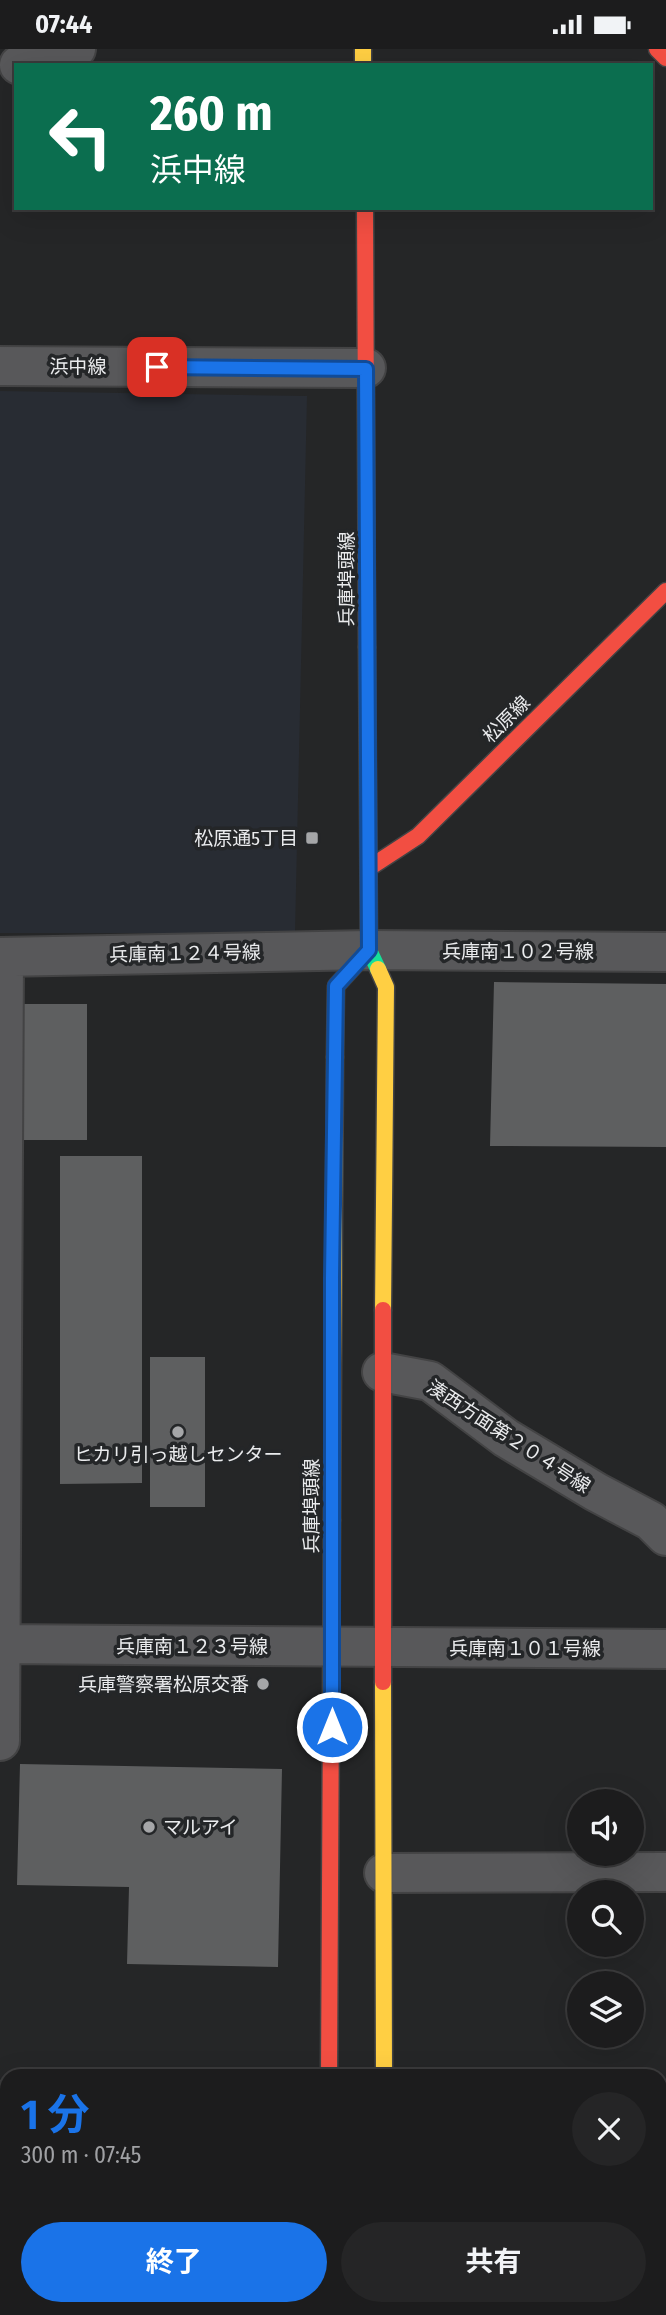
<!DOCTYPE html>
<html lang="ja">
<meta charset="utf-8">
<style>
body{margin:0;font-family:"Fira Sans Condensed","Noto Sans JP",sans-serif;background:#252526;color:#f1f3f6;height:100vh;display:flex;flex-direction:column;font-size:26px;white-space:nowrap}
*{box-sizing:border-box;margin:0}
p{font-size:23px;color:#a0a1a4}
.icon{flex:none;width:38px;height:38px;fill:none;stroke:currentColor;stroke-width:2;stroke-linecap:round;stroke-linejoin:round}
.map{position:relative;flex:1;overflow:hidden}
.side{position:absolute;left:0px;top:2020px;width:667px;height:247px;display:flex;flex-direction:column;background:#1c1c1d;border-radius:21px 21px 0 0;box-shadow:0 7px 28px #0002,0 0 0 2px #3a3a3b}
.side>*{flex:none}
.hud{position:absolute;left:14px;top:14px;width:639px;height:147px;border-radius:0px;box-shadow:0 7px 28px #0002,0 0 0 2px #3a3a3b;background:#0b6e4f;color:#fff;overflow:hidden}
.buttons{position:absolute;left:567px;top:1740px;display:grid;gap:14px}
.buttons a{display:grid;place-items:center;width:77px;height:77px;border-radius:50%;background:#1c1c1d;box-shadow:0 7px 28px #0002,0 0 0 2px #3a3a3b;font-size:35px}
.pin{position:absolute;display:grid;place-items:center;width:60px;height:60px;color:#fff;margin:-30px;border-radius:14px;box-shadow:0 4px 10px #0006}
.me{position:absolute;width:77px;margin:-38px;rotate:0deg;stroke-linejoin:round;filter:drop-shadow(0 0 5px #0008)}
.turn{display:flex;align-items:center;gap:24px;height:147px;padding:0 21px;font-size:32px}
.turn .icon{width:91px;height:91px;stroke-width:2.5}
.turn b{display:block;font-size:49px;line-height:60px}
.round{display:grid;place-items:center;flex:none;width:74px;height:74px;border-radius:37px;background:#252526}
.headline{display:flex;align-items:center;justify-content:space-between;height:119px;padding:0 21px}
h1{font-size:42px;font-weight:700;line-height:52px;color:#1a73e8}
.action{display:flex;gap:14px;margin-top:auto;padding:14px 21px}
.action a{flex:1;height:80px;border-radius:42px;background:#1a73e8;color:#fff;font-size:28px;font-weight:700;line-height:80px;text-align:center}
.action a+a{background:#252526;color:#f1f3f6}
.status{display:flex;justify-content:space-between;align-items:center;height:49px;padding:0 35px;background:#1c1c1d;direction:ltr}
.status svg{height:19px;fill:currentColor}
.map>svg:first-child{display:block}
.built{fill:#282c33}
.building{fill:#5e5f60}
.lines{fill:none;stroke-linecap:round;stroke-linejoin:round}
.street-casing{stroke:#434344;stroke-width:42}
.fast-casing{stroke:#434344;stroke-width:19}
.slow-casing{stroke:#434344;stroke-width:19}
.jam-casing{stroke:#434344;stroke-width:19}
.street{stroke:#58585a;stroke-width:38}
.fast{stroke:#16e098;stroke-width:16}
.slow{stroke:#ffcf43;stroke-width:16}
.jam{stroke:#f24e42;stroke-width:16}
.route-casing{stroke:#114b97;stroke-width:18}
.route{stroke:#1a73e8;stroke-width:12}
.poi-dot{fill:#a5a6a8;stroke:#242628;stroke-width:2.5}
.labels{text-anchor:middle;stroke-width:7;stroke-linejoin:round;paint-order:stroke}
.street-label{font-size:19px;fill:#eaebed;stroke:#242628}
.poi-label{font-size:19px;fill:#eaebed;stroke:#242628;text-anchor:end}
</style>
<div class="status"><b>07:44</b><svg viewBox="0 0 49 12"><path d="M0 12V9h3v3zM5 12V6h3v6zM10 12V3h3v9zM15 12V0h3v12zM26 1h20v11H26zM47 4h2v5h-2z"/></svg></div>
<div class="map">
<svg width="666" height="2266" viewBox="0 0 666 2266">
<rect width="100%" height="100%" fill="#252627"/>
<path class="built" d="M0 342 307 347 295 884H0Z"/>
<path class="building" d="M494 933 666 935V1098L490 1097Z
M23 955H87V1091H23Z
M60 1107H142V1434L60 1435Z
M150 1308H205V1458H150Z
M20 1715 282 1720 278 1918 127 1915 129 1838 17 1836Z"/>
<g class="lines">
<defs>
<path id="street" d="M19 16 76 0
M0 317 366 319
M0 908 369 901 666 903
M382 1323 430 1332 506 1389 596 1443 651 1472 666 1487
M0 1595 666 1600
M0 1692 4 908
M384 1824 666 1823
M0 2052H7
M660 2059H666"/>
<path id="fast" d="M367 598 369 901 378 920"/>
<path id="slow" d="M363 0V16
M378 920 386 938 383 1261
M332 1471 335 1008
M383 1633 384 2026
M329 2259V2266
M381 2259V2266"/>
<path id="jam" d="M657 0 666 9
M365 159 367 598
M369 819 418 787 666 542
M335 1008 336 937 369 901
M383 1261V1633
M329 2026 332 1471"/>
</defs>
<use href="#street" class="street-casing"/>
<use href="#fast" class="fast-casing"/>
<use href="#slow" class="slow-casing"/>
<use href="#jam" class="jam-casing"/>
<use href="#street" class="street"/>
<use href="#fast" class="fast"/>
<use href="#slow" class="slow"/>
<use href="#jam" class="jam"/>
</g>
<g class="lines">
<defs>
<path id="route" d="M157 318 366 320 369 901 336 937 332 1229V1678"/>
</defs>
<use href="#route" class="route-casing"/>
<use href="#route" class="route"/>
</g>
<g class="poi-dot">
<rect x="305" y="782" width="14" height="14" rx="3.5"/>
<circle cx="178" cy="1383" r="7"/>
<circle cx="263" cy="1635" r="7"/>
<circle cx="149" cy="1778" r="7"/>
</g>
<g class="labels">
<g class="street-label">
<text x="78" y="324">浜中線</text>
<text transform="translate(346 530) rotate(-90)" y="7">兵庫埠頭線</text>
<text transform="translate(506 670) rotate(-45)" y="7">松原線</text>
<text x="518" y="909">兵庫南１０２号線</text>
<text transform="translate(185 904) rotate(-1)" y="7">兵庫南１２４号線</text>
<text transform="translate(509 1387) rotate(33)" y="7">湊西方面第２０４号線</text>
<text transform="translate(311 1457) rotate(-90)" y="7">兵庫埠頭線</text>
<text x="192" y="1604">兵庫南１２３号線</text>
<text x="525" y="1606">兵庫南１０１号線</text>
</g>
<g class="poi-label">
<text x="298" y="796">松原通5丁目</text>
<text x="178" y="1412" text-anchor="middle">ヒカリ引っ越しセンター</text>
<text x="249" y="1642">兵庫警察署松原交番</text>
<text x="163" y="1785" text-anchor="start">マルアイ</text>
</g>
</g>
</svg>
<div class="buttons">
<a><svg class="icon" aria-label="sound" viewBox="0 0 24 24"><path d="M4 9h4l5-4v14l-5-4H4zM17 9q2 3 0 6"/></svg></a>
<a><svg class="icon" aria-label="search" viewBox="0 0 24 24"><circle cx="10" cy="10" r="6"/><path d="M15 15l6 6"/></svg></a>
<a><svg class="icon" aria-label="layers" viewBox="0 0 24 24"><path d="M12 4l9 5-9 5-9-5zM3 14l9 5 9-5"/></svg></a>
</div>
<div class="pin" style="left:157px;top:318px;background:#d93025"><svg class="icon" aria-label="arrive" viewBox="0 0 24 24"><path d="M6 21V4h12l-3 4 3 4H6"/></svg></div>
<svg class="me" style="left:332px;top:1678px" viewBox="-20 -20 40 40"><circle r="17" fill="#1a73e8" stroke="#fff" stroke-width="3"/><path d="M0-11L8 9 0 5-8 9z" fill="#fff"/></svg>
<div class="hud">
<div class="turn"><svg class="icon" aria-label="left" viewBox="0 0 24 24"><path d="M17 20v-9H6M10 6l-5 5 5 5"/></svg><div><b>260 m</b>浜中線</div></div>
</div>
<section class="side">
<div class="headline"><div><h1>1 分</h1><p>300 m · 07:45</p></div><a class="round"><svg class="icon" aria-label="close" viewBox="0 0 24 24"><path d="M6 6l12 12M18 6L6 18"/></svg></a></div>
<div class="action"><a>終了</a><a>共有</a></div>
</section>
</div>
